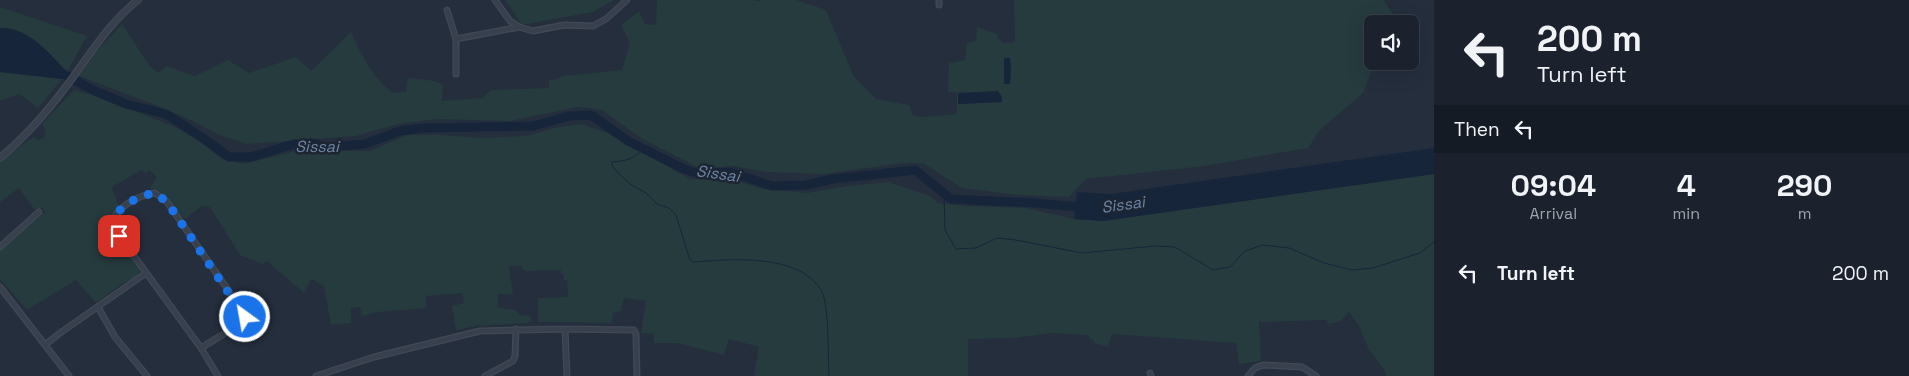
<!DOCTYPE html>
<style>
body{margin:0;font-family:"Space Grotesk",sans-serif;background:#242a36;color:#f1f3f6;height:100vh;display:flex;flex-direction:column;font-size:19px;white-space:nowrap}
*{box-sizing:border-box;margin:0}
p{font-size:16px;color:#a0a4aa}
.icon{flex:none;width:28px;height:28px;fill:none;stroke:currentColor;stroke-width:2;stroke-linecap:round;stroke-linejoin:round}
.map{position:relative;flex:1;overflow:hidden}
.drawer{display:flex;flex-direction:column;background:#1b222e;width:475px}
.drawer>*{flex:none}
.banner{background:#1b222e;color:#f1f3f6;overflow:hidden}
.buttons{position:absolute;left:1364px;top:15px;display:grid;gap:10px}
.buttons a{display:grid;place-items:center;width:55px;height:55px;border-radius:8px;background:#1b222e;box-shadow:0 5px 20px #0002,0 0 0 1px #393f4a;font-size:25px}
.pin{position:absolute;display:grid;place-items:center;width:42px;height:42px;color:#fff;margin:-21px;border-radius:10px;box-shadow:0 2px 8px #0006}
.me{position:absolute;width:55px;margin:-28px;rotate:328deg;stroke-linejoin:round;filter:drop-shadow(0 0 4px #0008)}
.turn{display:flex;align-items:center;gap:18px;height:105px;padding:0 20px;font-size:22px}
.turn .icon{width:65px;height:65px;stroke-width:2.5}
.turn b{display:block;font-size:35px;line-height:42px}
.then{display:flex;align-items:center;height:48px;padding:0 20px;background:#0003;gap:10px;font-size:19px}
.eta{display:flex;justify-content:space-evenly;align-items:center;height:85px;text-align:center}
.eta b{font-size:30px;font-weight:700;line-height:35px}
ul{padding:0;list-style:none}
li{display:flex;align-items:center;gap:15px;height:70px;padding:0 20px}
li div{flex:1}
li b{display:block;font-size:19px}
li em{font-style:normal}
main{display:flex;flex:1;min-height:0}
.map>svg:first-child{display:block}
.green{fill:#263b3e;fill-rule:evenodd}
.water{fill:#17253b}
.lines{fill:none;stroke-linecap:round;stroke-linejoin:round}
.stream{stroke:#17253b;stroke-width:1}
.river{stroke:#17253b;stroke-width:9}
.minor-casing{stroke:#414957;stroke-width:7}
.tertiary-casing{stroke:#414957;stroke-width:8}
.minor{stroke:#38404e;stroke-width:4.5}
.tertiary{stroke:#38404e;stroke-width:5.5}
.route{stroke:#1a73e8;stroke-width:9;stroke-dasharray:0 16.2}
.labels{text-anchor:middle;stroke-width:5;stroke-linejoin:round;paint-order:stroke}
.water-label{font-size:16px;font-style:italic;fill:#6d85a7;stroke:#1d2533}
</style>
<main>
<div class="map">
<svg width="1434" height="376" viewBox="0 0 1434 376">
<rect width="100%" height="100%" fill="#242e3d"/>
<path class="green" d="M505 0H614L593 12 522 25Z
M657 0H751L760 1 761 0H796L826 10 854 77 876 99 909 105 913 116 925 117 957 114V92H948L949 63 965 60 967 43 976 41 977 27 997 34 998 38 1003 43 1015 42 1014 0H1384L1398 24H1372V61H1386L1374 65 1363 93 1320 130 1308 148 1204 166 1086 179 1069 197 1018 195 962 188 923 163H904L822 174 766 172 734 166 709 168 695 166 641 138 602 110 578 107 510 121 438 119 398 124 356 136 247 144 219 135 189 119 150 103 79 76 97 51 122 24 149 65 158 73 167 66 195 76 228 60 249 73 296 57 311 71 351 32C362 56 372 77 393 93L406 92 408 78 435 81 443 85 442 101 482 98 491 90 549 88V81L564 76 622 70 630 43 621 25 639 11 645 24 656 25ZM998 91 1001 102 958 104 979 93Z
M0 7 87 36 67 72 46 50 4 28H0Z
M0 72 62 79 38 108 19 94 0 101Z
M74 90 96 96 173 126 199 141 222 159 244 164 303 149 329 151H370L407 135H442L481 138 526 136 554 128 581 124 608 133 690 179H731L763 189 807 193 847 186 889 182 930 196 938 203 965 206 1026 208 1074 219 1103 221 1434 174V376H1386L1384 369 1369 350 1359 326 1349 312 1341 321 1329 324 1326 320 1259 322 1261 361 1239 364 1236 343 1112 334 1108 347 1094 343V340L1090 339 1089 335 1050 333 1016 338 968 339V376H754L759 347 729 339 724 355 678 343H654V334L641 333 646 301 624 298 621 311 613 313 612 323 538 322V298L568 297 567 280H564V274L561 273V270L525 271V269H522V266H509L513 294H498V308L516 310 520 315 530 316 532 320 526 323 476 326 456 330 452 306 464 303 462 293 426 296V308L378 312 362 316 360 307 351 308V323L331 325 324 286 311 279 304 293 267 261 263 264 240 255 210 207 202 206 185 219 164 195 150 188 157 177 149 170 146 173 141 170 112 187 119 206 108 224 138 264 140 270 139 274 134 279 123 283 96 303 76 280 27 310 0 279V249L45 212 42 207 35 210 19 188 0 202V161L33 137 39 140 44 138 46 131 42 124Z"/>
<path class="water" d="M0 28C28 26 50 54 67 72L62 79 0 72Z
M1004 58H1010L1011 69 1010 84H1004Z
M998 91 1002 97V102L958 104V93Z
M1434 148V174L1103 221 1074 219 1077 192 1111 194Z"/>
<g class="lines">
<path class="stream" d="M643 148C635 159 626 161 612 162V165L617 172 630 184 646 193 657 204 669 208 676 215 690 260 694 262C730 259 802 253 822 292 829 305 828 359 829 376
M944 193 945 230 956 249 976 248 997 238 1016 240 1082 253 1155 246 1175 247 1213 270 1230 267 1245 251 1263 245 1289 248 1324 263 1352 270 1373 268 1420 253 1434 242"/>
<path class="river" d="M56 70 95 91 126 104 166 114 200 136 229 157H251L294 144 312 143 326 147 365 144 400 131 423 128 534 126 569 116 591 115 628 141 684 169 700 174 730 172 772 186 806 185 833 179 915 170 951 199 1036 203 1087 208"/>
<defs>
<path id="minor" d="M495 0 510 21 519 27 533 31 564 25 593 26 606 19 627 0
M939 5V0
M447 10 456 39
M456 74V39L519 27
M0 247 39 212
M0 287 69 376
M98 307 115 337 147 376
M565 329 567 376
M45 345 60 333 146 273
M201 348 243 322 245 318 244 313 167 202 155 193C136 196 120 206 110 223L201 348 218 376
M1150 373 1151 376
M316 376 374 357 480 331 565 329 634 330 636 334 637 376
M485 376 513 361 515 356 516 329
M1248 376 1255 368 1263 365 1302 367 1316 376"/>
<path id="tertiary" d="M0 158C31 132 58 99 81 66 99 41 113 20 138 0"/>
</defs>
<use href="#minor" class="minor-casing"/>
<use href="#tertiary" class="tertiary-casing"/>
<use href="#minor" class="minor"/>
<use href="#tertiary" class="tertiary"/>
</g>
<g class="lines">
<path class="route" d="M119 236 110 223C120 206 136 196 155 193L167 202 245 317"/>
</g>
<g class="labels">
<g class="water-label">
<text x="317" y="152">Sissai</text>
<text transform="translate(718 173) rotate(8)" y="6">Sissai</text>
<text transform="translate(1123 204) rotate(-8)" y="6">Sissai</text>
</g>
</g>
</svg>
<div class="buttons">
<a><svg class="icon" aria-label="sound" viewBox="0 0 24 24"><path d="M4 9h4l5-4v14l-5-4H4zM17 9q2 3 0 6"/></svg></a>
</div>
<div class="pin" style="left:119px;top:236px;background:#d93025"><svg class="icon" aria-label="arrive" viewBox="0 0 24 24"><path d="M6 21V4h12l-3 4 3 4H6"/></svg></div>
<svg class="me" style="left:245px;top:317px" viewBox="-20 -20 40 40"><circle r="17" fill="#1a73e8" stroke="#fff" stroke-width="3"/><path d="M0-11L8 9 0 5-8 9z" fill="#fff"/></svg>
</div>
<section class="drawer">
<div class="banner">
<div class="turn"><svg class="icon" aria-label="left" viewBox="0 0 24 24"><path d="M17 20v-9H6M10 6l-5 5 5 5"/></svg><div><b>200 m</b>Turn left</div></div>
<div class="then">Then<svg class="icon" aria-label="left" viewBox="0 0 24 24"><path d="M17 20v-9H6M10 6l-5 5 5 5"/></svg></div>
</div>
<div class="eta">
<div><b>09:04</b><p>Arrival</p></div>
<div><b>4</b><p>min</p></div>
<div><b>290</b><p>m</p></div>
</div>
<ul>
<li><svg class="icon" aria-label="left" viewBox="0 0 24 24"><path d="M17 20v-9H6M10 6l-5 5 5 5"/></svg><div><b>Turn left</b></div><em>200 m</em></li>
</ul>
</section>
</main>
